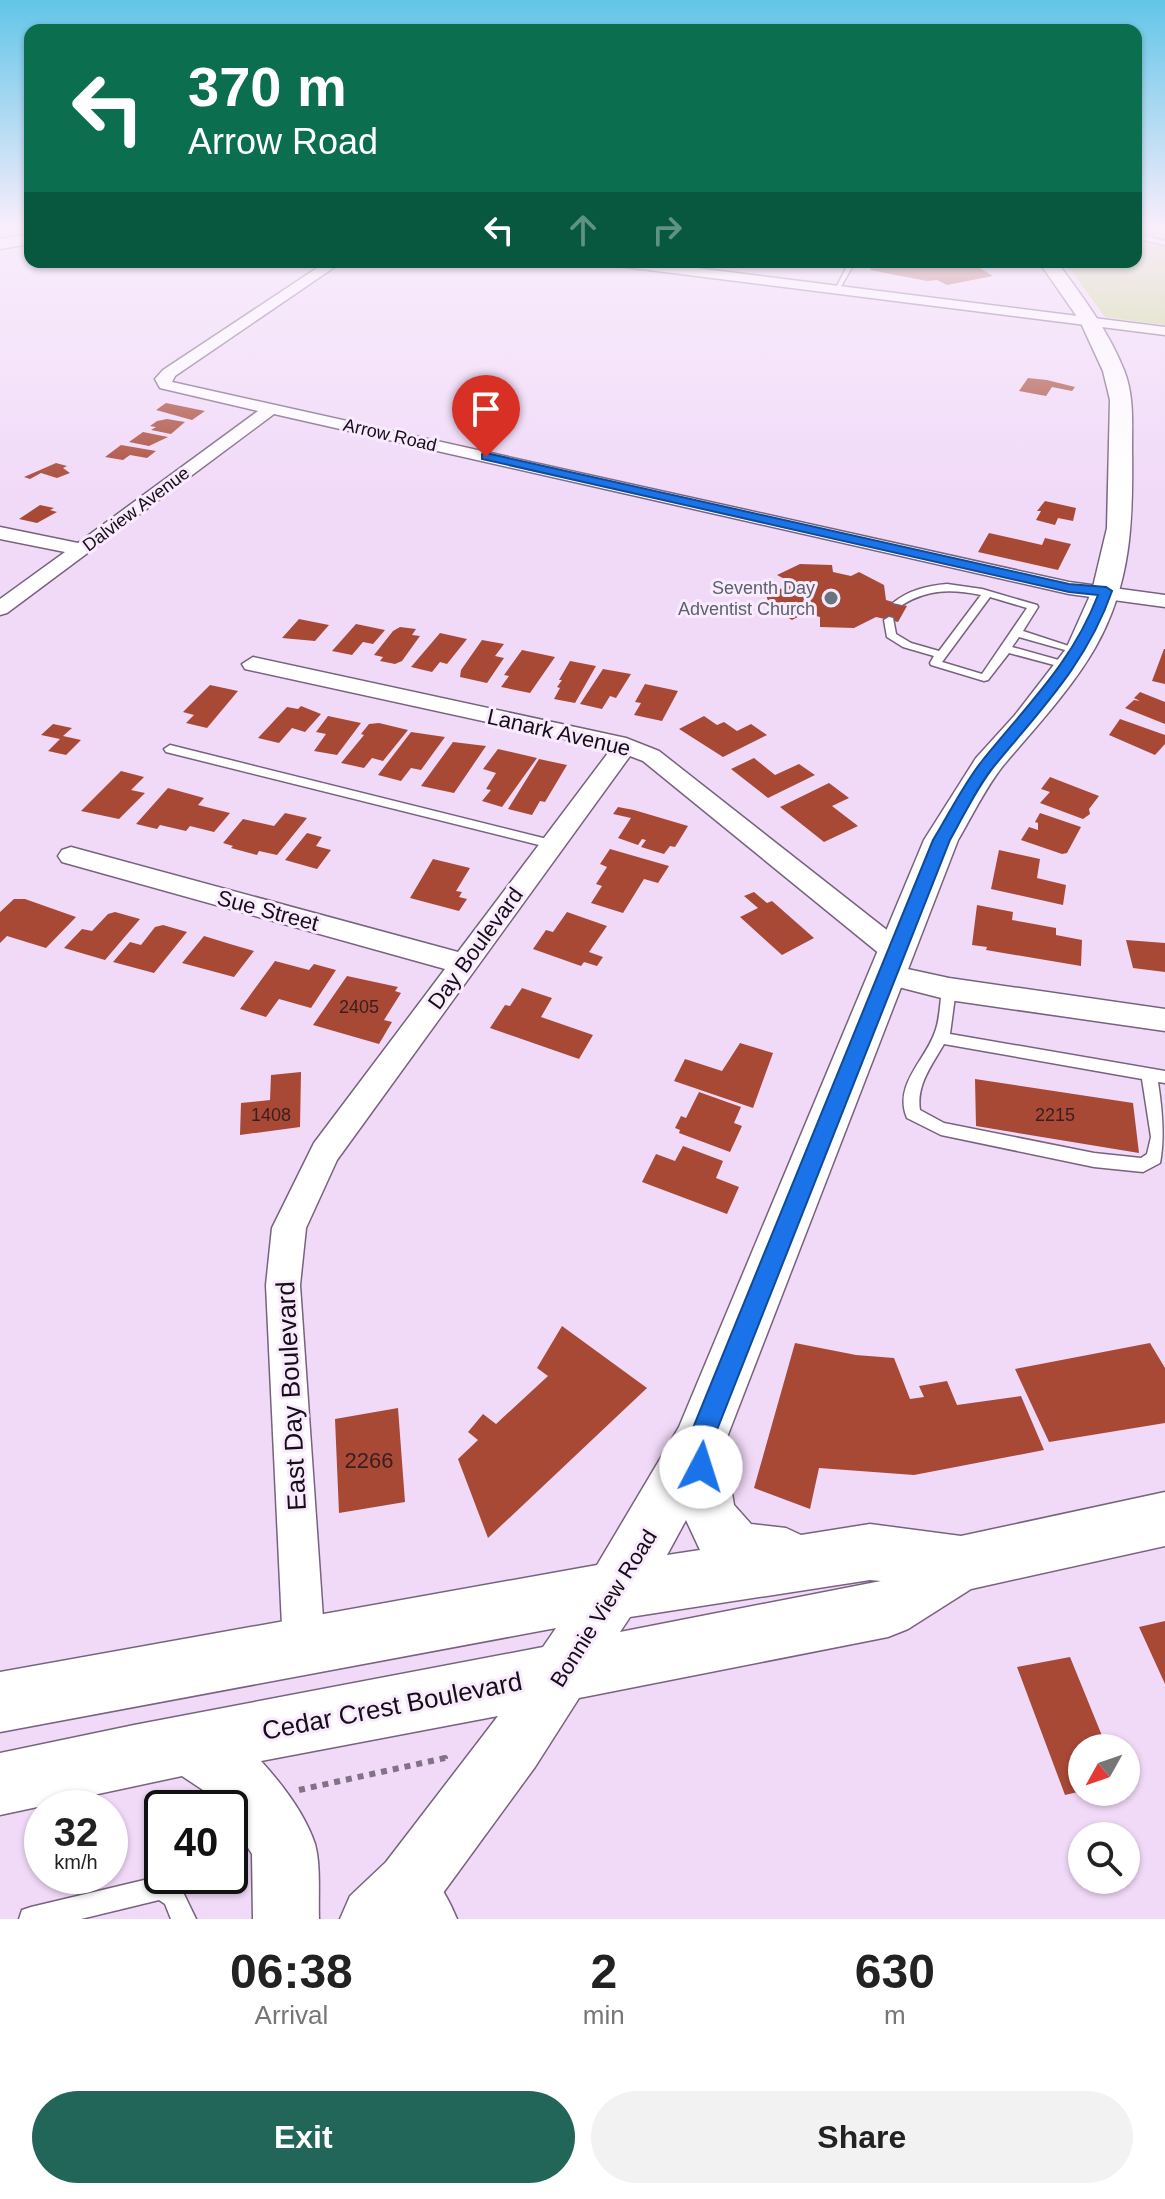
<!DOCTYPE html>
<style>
body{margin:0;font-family:Arial,sans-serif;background:#f2f2f2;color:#222;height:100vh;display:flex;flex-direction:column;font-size:30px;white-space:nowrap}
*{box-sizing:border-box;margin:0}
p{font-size:26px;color:#767676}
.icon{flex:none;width:44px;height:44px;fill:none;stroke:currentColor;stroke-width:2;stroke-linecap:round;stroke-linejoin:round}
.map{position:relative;height:1919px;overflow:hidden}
.side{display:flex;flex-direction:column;background:#fff;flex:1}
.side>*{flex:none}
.hud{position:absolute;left:24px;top:24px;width:1118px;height:244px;border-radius:16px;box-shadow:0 2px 6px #0004;background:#0b6e4f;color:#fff;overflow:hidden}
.needle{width:52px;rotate:230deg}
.tools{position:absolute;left:1068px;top:1734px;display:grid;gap:16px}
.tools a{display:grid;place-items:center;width:72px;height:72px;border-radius:50%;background:#fff;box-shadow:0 2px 6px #0004;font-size:40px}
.speed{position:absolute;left:24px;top:1790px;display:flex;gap:16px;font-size:40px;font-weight:700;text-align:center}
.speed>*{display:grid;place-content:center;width:104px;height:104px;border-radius:50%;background:#fff;box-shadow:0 2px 6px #0004;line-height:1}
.speed small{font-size:20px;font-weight:400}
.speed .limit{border:4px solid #111;border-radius:12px;background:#fff;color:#111}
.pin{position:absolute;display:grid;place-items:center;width:68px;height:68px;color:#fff;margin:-82px -34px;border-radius:50% 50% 50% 0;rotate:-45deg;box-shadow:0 0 8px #0007}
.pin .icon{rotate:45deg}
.me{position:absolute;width:88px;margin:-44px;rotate:5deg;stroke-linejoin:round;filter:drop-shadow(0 0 6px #0008)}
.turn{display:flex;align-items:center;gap:28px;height:168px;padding:0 32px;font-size:36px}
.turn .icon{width:104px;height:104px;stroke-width:2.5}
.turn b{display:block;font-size:56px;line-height:68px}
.lanes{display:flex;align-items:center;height:76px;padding:0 32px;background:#0003;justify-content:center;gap:40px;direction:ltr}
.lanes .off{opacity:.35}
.eta{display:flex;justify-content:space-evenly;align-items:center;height:136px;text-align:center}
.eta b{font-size:48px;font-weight:800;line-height:56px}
.action{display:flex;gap:16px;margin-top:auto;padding:16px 32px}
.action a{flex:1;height:92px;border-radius:48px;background:#216658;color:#fff;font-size:32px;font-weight:800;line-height:92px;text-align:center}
.action a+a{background:#f2f2f2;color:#222}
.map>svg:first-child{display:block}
.green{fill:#c6d78a}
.building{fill:#a84936}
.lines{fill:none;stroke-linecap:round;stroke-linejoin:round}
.lane-casing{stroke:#77637d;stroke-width:3}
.street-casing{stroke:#77637d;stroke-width:3}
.secondary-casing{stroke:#77637d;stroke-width:3}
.path{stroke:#817286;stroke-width:6;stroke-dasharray:6 6;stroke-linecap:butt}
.lane{fill:#fff;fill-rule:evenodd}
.street{fill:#fff;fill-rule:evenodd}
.secondary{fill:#fff;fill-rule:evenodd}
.route{fill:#1a73e8;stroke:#114b97;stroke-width:2}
.worship-dot{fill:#6b7280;stroke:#f9ebfd;stroke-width:3}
.labels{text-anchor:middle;stroke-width:6;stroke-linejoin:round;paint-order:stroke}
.far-street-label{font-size:18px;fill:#150e18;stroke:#f9ebfd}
.far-worship-label{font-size:18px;fill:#5b616d;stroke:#f9ebfd;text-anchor:end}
.number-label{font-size:18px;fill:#3a1d20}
.street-label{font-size:22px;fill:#150e18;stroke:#f9ebfd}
.near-number-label{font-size:22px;fill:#3a1d20}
.near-street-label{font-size:26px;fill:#150e18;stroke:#f9ebfd}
</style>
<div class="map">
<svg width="1165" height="1919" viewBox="0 0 1165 1919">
<rect width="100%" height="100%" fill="#f1daf8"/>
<path class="green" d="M1136 226H1165V325L1105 317 1065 262H1136Z"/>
<path class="building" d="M881 262H898L909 268 938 264 934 262H970L993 276 947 285 937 280 927 281 870 270 872 266 880 267Z
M1028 378 1047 380 1075 387 1072 391 1052 387 1046 396 1019 391Z
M166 403 205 411 192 420 156 410Z
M167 419 185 422 171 434 151 430 156 427 150 426 157 421Z
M143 432 168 437 149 446 129 442Z
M121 445 156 451 147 458 130 455 123 460 105 457Z
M56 463 67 466 63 468 70 473 57 478 41 473 30 479 24 477Z
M1045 501 1076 508 1073 521 1058 518 1055 525 1036 520 1041 511H1037Z
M40 505 54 508 50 510 57 512 37 523 19 519Z
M989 533 1042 545 1045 538 1071 544 1058 570 978 552Z
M800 564 832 565 833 572 851 576 859 572 884 585 886 600 907 606 898 622 876 617 854 628 820 627V617L805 613 792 620 768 606 766 588 784 589 785 585 790 582 777 575Z
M299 619 329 625 315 641 282 638Z
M356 624 385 630 373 644 363 642 352 655 332 651Z
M400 627 416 629 412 635 420 636 402 661 395 664 380 661 383 657 374 655 393 631Z
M440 633 467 639 447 664 440 662 432 672 411 667Z
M482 640 504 644 495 656 504 658 487 683 460 677 461 670Z
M1164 649H1165V684L1152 681Z
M522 650 555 657 530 693 501 687 509 676 504 675Z
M570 661 596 666 575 703 554 699 560 688 557 687 562 680H559Z
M603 669 631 674 616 698 610 696 602 709 580 704Z
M645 684 678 691 662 721 634 715 641 703 635 702Z
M210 685 238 691 207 728 186 723 194 715 183 712Z
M1140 692 1165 702V724L1125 708 1134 700 1140 701 1134 698Z
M301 706 321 714 305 732 292 728 279 743 258 738 287 707 298 709Z
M328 716 361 723 337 755 314 751 326 734 316 732Z
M704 716 717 725 724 722 737 731 751 724 767 735 723 757 679 729Z
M1120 719 1165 735V744L1155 755 1109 735Z
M379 723 408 730 383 761 372 758 364 768 341 763 364 735 361 734 369 724Z
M53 724 72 728 63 736 81 740 66 755 48 751 60 739 41 735Z
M411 732 445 737 421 770 411 768 401 781 378 775Z
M453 742 486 746 454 793 421 786Z
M498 749 537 758 502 807 482 801 491 790 486 789 496 773 483 769Z
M754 758 775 775 799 764 815 775 768 798 731 769Z
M539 759 567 765 545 802 540 801 532 815 508 809Z
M121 771 144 777 131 790 145 793 119 819 81 811Z
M1050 777 1099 796 1089 809 1090 814 1083 819 1040 803 1050 792 1041 789Z
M829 783 849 798 832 806 858 826 824 842 780 807Z
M168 788 204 798 198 805 230 813 214 832 190 826 186 831 160 825 157 829 136 824Z
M618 807 634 810 688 826 675 847 670 846 664 854 641 847 646 840 642 839 638 845 618 838 631 818 613 814Z
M285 813 307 818 277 855 259 851 257 855 231 848 233 846 223 843 243 819 274 826Z
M1040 813 1081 827 1067 853 1062 854 1021 840 1029 827 1038 830V823L1035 822Z
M307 833 322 837 316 846 331 850 317 869 285 860Z
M610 849 669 866 658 883 644 879 623 913 591 903 602 886 596 884 607 867 600 864Z
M999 850 1040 859 1037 878 1066 885 1063 905 991 889Z
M433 859 470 868 456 891 462 892 459 897 467 899 459 911 410 898Z
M754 892 767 903 772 901 814 938 782 955 740 917 758 908 744 896Z
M14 899H25L76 917 46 948 7 936 0 943V912Z
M977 905 1013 912 1012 920 1056 928V935L1082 940 1081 966 986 950 987 947 972 945Z
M115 912 140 919 105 960 64 948 82 929 92 931 108 914Z
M567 912 607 926 589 952 603 957 597 966 584 962 581 966 533 949 546 930 553 932Z
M163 925 187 932 154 973 113 962 130 942 141 945 155 927Z
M204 936 230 944 254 951 234 977 182 963Z
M1126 940 1165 943V972L1133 968Z
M275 961 309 970 314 964 336 970 311 1008 279 999 266 1017 240 1009Z
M347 976 398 987 395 991 401 993 384 1020 392 1022 379 1044 313 1025Z
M522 988 552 998 541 1017 593 1035 579 1059 490 1028 505 1005 510 1006Z
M740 1043 773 1053 753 1108 674 1081 685 1059 722 1071Z
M301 1072 300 1127 240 1135 241 1103 270 1100 271 1075Z
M975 1079 1133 1103 1139 1153 976 1126Z
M699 1092 741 1107 734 1123 742 1126 730 1152 679 1133 680 1130 675 1128 681 1116 686 1118Z
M683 1146 723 1161 716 1178 739 1187 727 1214 642 1182 656 1154 675 1161Z
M562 1326 647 1388 488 1538 458 1459 478 1440 468 1432 483 1414 496 1424 548 1376 537 1368Z
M795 1343 856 1355 894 1358 910 1399 924 1397 919 1386 947 1381 957 1405 1021 1396 1044 1450 914 1475 819 1468 810 1509 754 1488Z
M1150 1343 1165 1368V1423L1049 1442 1015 1369Z
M398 1408 405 1502 339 1513 335 1419Z
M1165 1621V1684L1139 1627Z
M1070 1657 1107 1748H1082V1791L1065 1795 1017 1667Z"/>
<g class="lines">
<defs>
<path id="lane" d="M1136 234 1165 241V245L1136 238Z
M849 262H855L839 290H835Z
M1011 262H1032L1054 266 1051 268Z
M947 584 982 589 1037 605 1038 607 1023 631 1084 651 1079 654 1019 637 1012 647 1073 664 1074 666 1069 669 1009 653 988 680 984 681 931 665 930 663 934 656 903 647 887 637 884 620 889 617 893 618 896 634 911 643 939 651 981 595C951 589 928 589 902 605L893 603C909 590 926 586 947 584ZM990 597 1027 608 982 674 942 662Z
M170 745 551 840 557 844 551 848 166 752 164 749Z
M949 984 954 985 956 989 950 1034 1165 1071V1083L1158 1082C1162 1108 1165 1137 1160 1163L1143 1172 1094 1167 941 1135 907 1118C893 1085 925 1061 935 1032 940 1019 940 1003 942 989L944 985ZM944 1044 1142 1079 1151 1137 1147 1154 1141 1158 1094 1153 944 1123 920 1110C916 1085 932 1065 944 1044Z
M161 1876 181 1888 196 1919H171L165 1904 159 1900 81 1919H19L22 1910 31 1907Z"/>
<path id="street" d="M326 262H342L175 376 172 382 1069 582 1165 595V607L1069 594 274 414 7 613 0 615V599L65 552 0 539V527L78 543 258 411 160 388 155 379 163 370Z
M610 262H649L1165 327V335L617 266Z
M253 657 626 738 659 751 906 945 910 952 906 959 896 962 886 959 643 761 630 756 337 1160 306 1228 300 1285 325 1647 319 1662 304 1668 289 1662 283 1647 266 1285 272 1228 314 1143 445 969 62 862 58 856 62 850 71 847 458 952 611 749 245 669 242 664Z
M889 965 949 978 1165 1009V1031L949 1000 879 982 875 975 879 968Z
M409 1861C434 1871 447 1895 457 1919H404L385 1885 392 1868Z"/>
<path id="secondary" d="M30 234V244L0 249V239Z
M1039 262H1057C1082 296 1108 330 1124 370 1134 395 1132 422 1132 448 1133 519 1132 583 1095 648 1070 691 1034 729 1002 767 985 789 972 816 958 840L724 1445 734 1505 751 1524 786 1528 801 1535 870 1524 961 1536 1165 1492V1546L971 1589 908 1629 888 1637 579 1698 535 1767 432 1908 420 1919H340L350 1896 386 1862 498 1716 261 1761C282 1784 305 1814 315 1844 321 1866 318 1896 319 1919H253L252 1854 230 1820V1808H220L203 1790 182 1776 0 1815V1753L134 1725 543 1647 556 1628 0 1732V1672L597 1565 679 1427 924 840 976 758 1015 715 1066 649 1092 591 1107 528 1110 400 1103 371 1080 321ZM686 1520 700 1550 667 1555ZM870 1580 881 1581 620 1632 630 1617Z"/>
</defs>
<use href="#lane" class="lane-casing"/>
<use href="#street" class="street-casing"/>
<use href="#secondary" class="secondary-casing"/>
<path class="path" d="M299 1790 445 1758 444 1763"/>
<use href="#lane" class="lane"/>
<use href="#street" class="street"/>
<use href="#secondary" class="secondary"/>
</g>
<linearGradient id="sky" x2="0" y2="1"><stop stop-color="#62c5e8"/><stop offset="0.46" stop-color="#f9eefc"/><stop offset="1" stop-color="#f9eefc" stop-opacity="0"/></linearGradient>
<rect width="1165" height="495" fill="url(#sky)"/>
<path class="route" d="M486 453 1069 584 1106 587 1112 591C1087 663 1042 708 995 765 977 787 964 815 950 840L711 1445 714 1467 710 1476 701 1480 692 1476 686 1445 933 840C949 814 963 785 982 761 1027 705 1072 663 1098 595L1069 592 482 459V454Z"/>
<circle class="worship-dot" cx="831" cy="598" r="8"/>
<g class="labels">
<g class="far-street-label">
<text transform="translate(390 435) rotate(13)" y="6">Arrow Road</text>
<text transform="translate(136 509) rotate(-37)" y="6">Dalview Avenue</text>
</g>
<g class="far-worship-label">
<text x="815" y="594">Seventh Day<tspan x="815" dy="21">Adventist Church</tspan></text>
</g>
<g class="number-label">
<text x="359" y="1013">2405</text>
<text x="271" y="1121">1408</text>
<text x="1055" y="1121">2215</text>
</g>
<g class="street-label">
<text transform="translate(559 732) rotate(13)" y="8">Lanark Avenue</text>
<text transform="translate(268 910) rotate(15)" y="8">Sue Street</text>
<text transform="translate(475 948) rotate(-54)" y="8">Day Boulevard</text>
<text transform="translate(603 1608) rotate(-58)" y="8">Bonnie View Road</text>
</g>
<g class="near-number-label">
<text x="369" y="1468">2266</text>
</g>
<g class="near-street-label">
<text transform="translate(291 1396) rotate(-93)" y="9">East Day Boulevard</text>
<text transform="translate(392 1706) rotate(-11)" y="9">Cedar Crest Boulevard</text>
</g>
</g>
</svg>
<div class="tools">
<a><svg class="needle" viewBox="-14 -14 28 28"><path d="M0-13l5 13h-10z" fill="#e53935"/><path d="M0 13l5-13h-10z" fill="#767676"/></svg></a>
<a><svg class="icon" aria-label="search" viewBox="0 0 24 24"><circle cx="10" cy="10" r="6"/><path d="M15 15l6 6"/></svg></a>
</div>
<div class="speed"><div>32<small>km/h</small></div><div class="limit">40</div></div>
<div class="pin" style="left:486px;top:457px;background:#d93025"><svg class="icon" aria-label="arrive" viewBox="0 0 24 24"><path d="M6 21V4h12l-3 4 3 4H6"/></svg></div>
<svg class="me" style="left:701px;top:1467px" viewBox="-20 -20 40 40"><circle r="19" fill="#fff"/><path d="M0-13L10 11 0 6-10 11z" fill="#1a73e8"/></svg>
<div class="hud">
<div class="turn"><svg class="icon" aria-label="left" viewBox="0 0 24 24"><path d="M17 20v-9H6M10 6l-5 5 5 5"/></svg><div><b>370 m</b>Arrow Road</div></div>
<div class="lanes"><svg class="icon" aria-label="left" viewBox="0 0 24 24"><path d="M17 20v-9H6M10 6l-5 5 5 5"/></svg><svg class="icon off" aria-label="ahead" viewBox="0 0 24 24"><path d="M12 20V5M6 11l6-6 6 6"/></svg><svg class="icon off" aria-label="right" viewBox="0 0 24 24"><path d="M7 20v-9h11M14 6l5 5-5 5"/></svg></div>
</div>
</div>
<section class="side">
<div class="eta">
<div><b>06:38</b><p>Arrival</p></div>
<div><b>2</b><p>min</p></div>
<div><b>630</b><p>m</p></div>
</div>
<div class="action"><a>Exit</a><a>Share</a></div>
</section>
